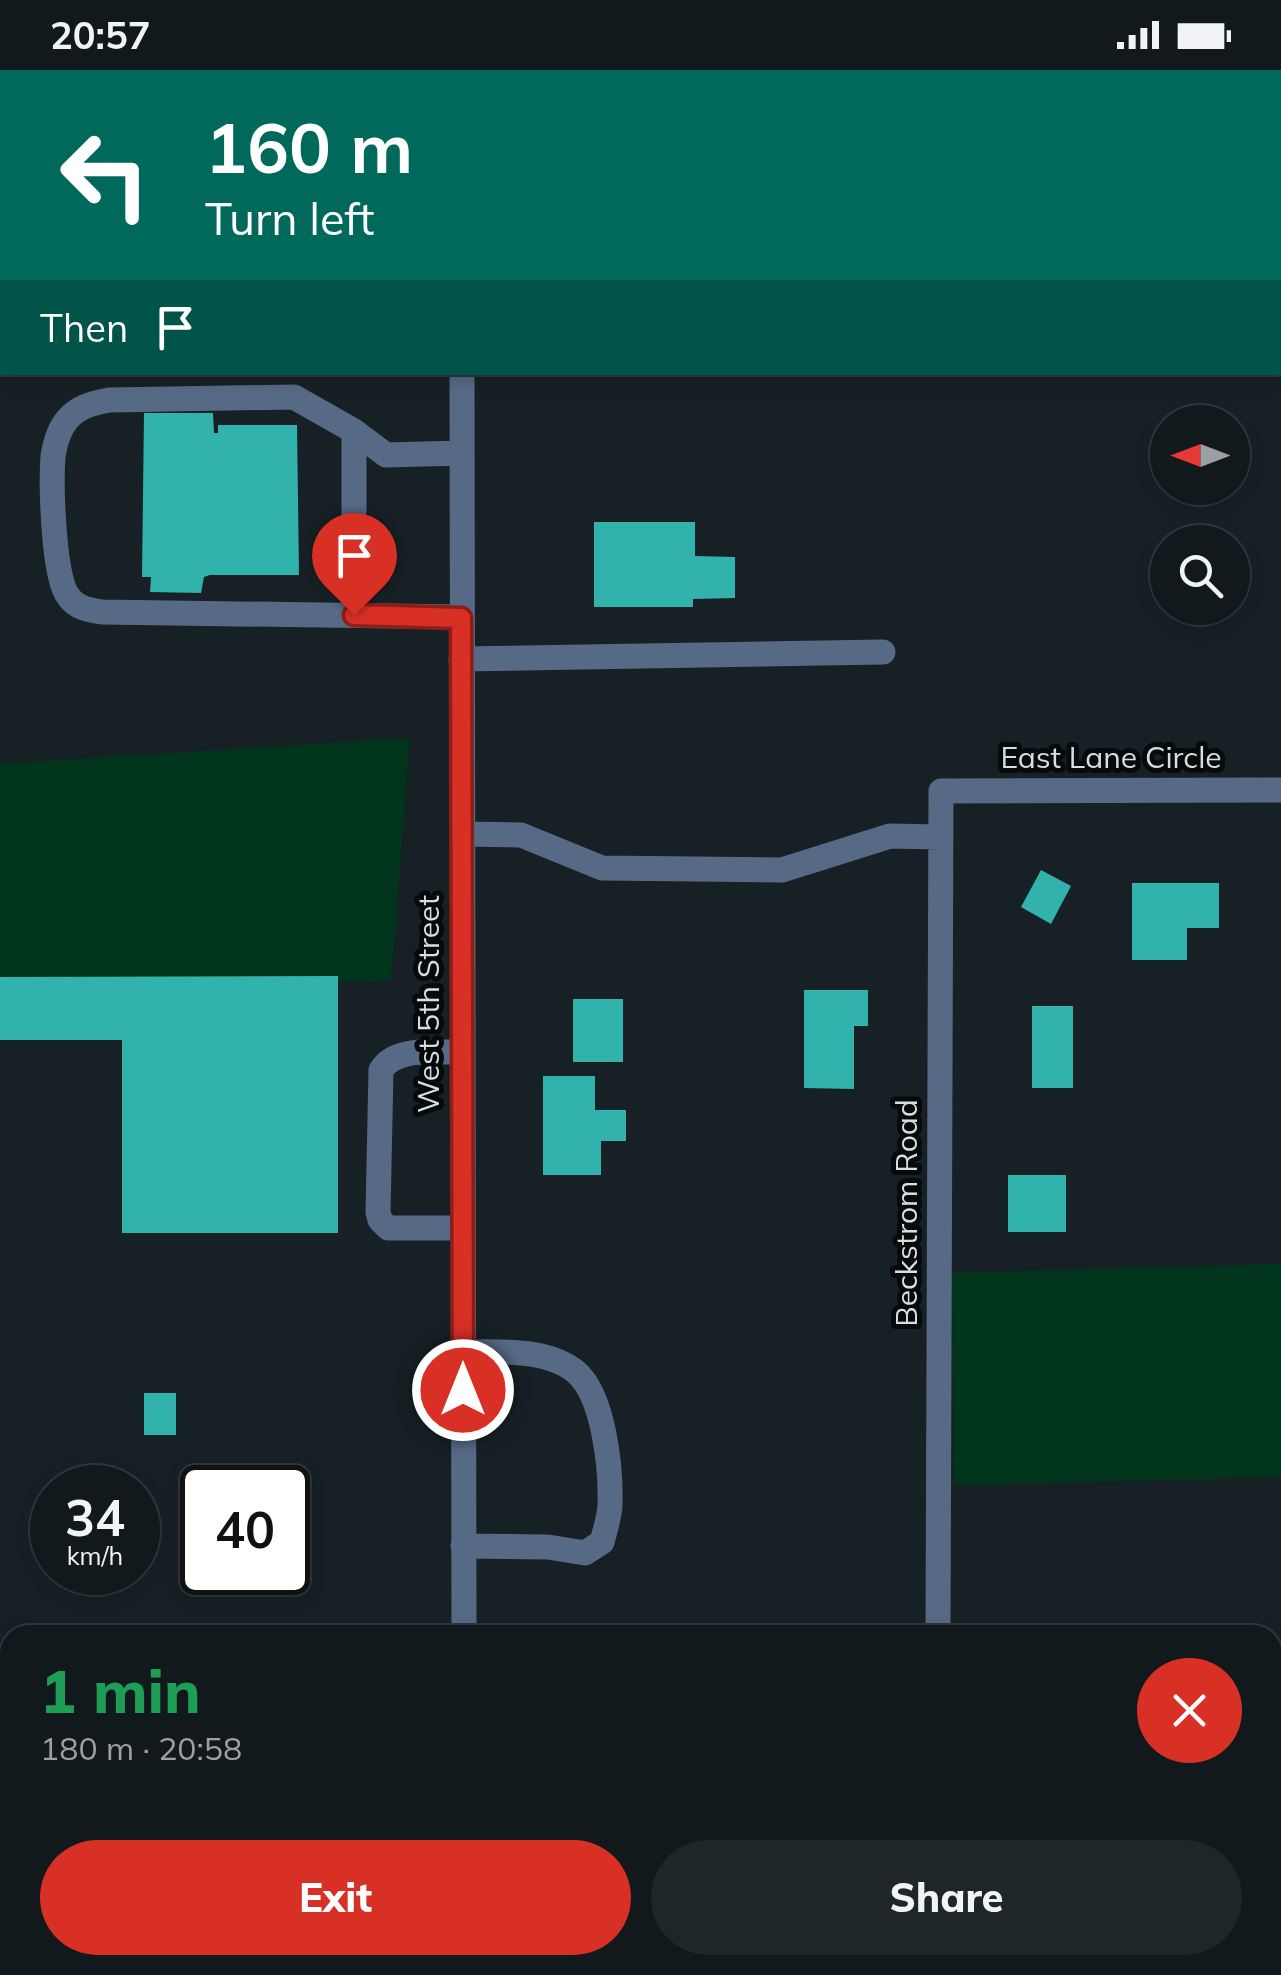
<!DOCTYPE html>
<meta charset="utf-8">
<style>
body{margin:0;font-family:Mulish,sans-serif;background:#1e2629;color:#f1f3f6;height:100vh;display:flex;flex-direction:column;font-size:38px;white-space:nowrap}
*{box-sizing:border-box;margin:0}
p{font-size:32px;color:#9ca0a3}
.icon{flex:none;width:55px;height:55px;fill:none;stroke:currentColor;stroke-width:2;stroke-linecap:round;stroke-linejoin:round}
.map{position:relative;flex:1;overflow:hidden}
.side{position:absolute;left:0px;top:1555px;width:1282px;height:350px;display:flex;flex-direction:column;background:#11191c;border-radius:30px 30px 0 0;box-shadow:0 5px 15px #0003,0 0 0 2px #30383b}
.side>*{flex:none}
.guide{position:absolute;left:0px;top:0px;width:1282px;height:305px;box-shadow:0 5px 15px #0003,0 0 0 2px #30383b;background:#00695c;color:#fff;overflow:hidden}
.needle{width:65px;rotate:270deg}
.buttons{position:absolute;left:1150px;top:335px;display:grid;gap:20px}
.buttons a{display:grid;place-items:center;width:100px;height:100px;border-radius:50%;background:#11191c;box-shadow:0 5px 15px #0003,0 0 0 2px #30383b;font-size:50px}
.speed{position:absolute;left:30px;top:1395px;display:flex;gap:20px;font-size:50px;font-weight:700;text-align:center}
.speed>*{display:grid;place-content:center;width:130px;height:130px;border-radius:50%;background:#11191c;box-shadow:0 5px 15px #0003,0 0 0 2px #30383b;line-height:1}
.speed small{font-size:25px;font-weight:400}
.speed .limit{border:5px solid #111;border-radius:15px;background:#fff;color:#111}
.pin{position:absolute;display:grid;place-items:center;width:85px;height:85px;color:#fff;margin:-102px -42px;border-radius:50% 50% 50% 0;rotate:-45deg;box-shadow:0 0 10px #0007}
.pin .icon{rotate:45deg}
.me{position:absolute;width:110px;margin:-55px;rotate:0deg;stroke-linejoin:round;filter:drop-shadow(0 0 8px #0008)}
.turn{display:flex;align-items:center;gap:35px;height:210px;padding:0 40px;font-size:45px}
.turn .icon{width:130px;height:130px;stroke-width:2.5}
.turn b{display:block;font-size:70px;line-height:85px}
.then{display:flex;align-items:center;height:95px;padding:0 40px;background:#0003;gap:20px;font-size:38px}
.round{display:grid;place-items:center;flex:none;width:105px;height:105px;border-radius:52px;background:#1e2629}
.head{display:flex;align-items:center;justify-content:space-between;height:170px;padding:0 40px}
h1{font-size:60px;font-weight:800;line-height:75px;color:#1e9e55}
.cta{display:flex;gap:20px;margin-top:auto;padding:20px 40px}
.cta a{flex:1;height:115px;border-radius:60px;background:#d93025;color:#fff;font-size:40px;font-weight:800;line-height:115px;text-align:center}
.cta a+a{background:#1e2629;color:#f1f3f6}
.status{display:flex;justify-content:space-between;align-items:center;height:70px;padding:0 50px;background:#11191c;direction:ltr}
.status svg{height:28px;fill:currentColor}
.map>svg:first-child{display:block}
.green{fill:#00351c}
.building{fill:#32b2ac}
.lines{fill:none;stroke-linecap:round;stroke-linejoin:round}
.minor{stroke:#576a85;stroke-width:25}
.major{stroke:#8fb5ee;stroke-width:25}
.rail-casing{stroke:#b1b9bb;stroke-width:11}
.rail{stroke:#060a0b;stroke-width:8;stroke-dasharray:22;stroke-linecap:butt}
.route-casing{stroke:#8d1f18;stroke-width:25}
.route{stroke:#d93025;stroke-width:18}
.labels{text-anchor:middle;stroke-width:10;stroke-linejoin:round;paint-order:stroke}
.street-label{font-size:30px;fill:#d7dee0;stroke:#060a0b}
</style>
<div class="status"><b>20:57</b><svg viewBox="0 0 49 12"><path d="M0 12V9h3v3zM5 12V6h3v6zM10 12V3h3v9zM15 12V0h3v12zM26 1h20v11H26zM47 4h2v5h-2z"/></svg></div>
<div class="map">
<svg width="1281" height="1905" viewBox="0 0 1281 1905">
<rect width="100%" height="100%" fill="#172125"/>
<path class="green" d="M503 0H967L503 2Z
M410 668 391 910 0 925V694Z
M1281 1194V1407L954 1415 952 1203Z
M10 1778V1895H421L420 1905H5V1785Z
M500 1895H951V1905H499Z"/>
<path class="building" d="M144 343H213L214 363H218V355H297L299 505H210L204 507 201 523 150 522 151 507H142Z
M594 452H695V486L735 487V528L693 529V537H594Z
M1041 800 1071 816 1051 854 1021 837Z
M1132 813H1219V858H1187V890H1132Z
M338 906V1163H122V970H0V907Z
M804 920H868V956H854V1019L804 1018Z
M573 929H623V992H573Z
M1032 936H1073V1018H1032Z
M543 1006H595V1040H626V1071H601V1105H543Z
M1008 1105H1066V1162H1008Z
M144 1323H176V1365H144Z
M1272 1868H1281V1905H1189V1895H1272Z"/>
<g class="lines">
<path class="minor" d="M224 0 225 2
M462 0V2
M462 302 464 1565
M354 361V545
M461 383 386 385 354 361 294 327 109 330C93 333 77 337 67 350 59 359 55 374 53 386 51 413 53 507 68 526 76 538 89 540 102 542L461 547
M461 589 883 582
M462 764 521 765 602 798 782 800 890 766 940 767
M462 982C436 983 396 976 381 1000L378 1142 380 1150 388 1158H462
M463 1282C498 1282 547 1278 576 1302 604 1326 611 1398 610 1434 610 1446 605 1460 602 1472L585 1483 548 1477 463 1476
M938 1565 941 721 1281 720
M468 1895 469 1905"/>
<path class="major" d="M1272 1682H1281
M0 1690H10"/>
<defs>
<path id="rail" d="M1088 2 1092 0
M1280 225H1281
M0 231H2"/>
</defs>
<use href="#rail" class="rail-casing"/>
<use href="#rail" class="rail"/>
</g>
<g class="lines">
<defs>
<path id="route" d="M354 545 461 548 463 1320"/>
</defs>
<use href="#route" class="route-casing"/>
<use href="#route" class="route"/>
</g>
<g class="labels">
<g class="street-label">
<text x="1111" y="698">East Lane Circle</text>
<text transform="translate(429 934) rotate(-90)" y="10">West 5th Street</text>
<text transform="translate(907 1143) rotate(-90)" y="10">Beckstrom Road</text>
</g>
</g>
</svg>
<div class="buttons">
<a><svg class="needle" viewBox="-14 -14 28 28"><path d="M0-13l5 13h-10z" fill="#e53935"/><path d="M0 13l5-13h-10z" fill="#9ca0a3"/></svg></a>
<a><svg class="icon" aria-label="search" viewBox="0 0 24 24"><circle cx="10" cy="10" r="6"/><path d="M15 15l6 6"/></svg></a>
</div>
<div class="speed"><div>34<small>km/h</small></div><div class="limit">40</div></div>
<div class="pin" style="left:354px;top:545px;background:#d93025"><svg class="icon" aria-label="arrive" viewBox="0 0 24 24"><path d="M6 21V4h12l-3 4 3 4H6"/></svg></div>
<svg class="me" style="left:463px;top:1320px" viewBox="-20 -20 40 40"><circle r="17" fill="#d93025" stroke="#fff" stroke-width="3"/><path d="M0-11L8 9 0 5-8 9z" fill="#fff"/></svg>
<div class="guide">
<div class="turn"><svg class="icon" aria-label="left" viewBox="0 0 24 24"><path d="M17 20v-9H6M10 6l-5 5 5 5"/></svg><div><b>160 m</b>Turn left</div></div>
<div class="then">Then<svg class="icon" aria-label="arrive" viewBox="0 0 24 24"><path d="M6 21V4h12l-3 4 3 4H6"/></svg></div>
</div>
<section class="side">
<div class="head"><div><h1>1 min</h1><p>180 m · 20:58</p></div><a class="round" style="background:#d93025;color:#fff"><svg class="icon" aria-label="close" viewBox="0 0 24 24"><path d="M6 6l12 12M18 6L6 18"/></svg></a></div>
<div class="cta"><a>Exit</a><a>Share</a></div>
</section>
</div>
